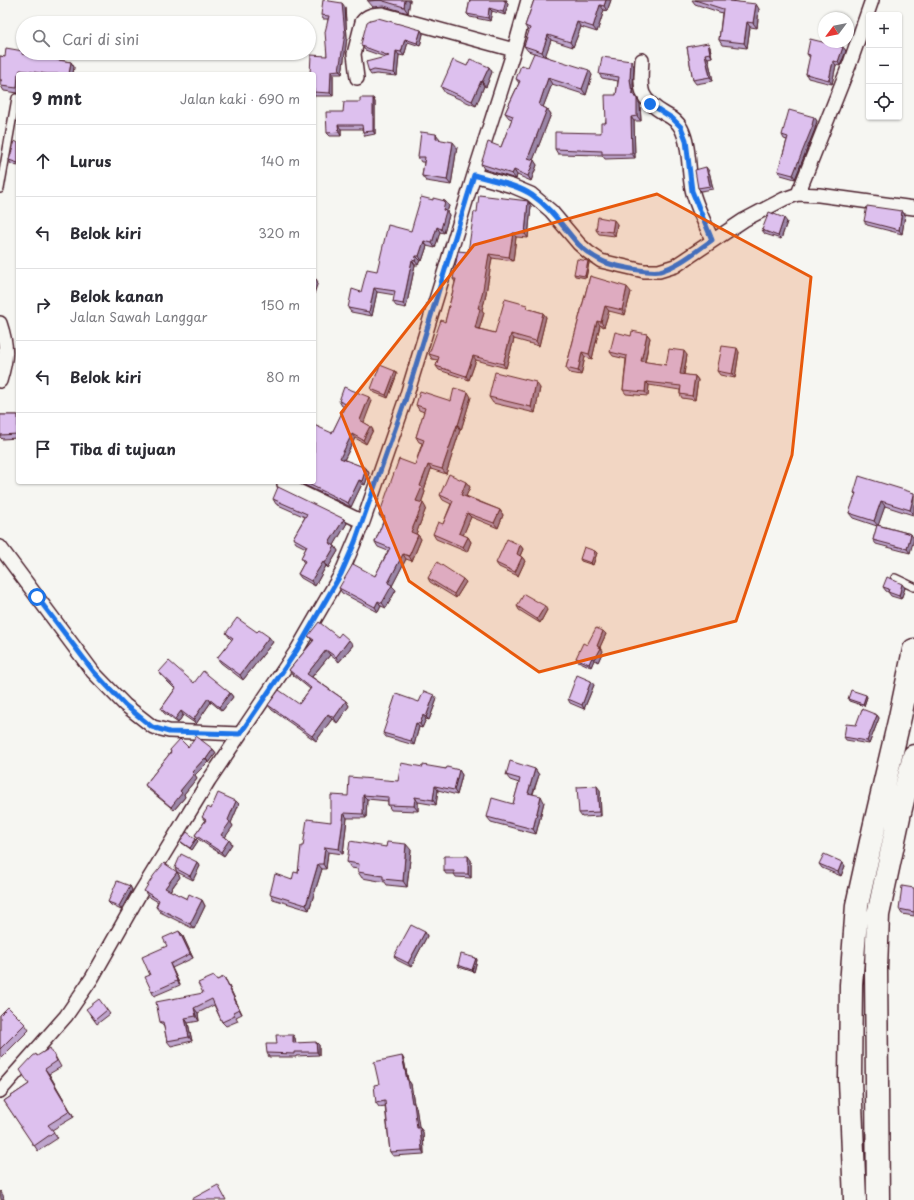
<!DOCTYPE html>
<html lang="id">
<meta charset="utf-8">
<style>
:root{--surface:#fff;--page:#f7f7f7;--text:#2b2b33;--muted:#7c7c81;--line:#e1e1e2}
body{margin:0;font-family:"Playpen Sans",sans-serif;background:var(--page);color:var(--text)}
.controls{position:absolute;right:12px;top:12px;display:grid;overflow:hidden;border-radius:4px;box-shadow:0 1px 3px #0004}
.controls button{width:36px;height:36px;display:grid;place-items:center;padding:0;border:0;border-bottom:1px solid var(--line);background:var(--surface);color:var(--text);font:20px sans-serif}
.compass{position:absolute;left:818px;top:12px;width:36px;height:36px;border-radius:50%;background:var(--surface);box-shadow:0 1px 3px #0004;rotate:238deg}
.stop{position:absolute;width:12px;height:12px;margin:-9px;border:3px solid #1a73e8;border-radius:50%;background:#fff}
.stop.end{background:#1a73e8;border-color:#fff;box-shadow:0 1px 4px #0008}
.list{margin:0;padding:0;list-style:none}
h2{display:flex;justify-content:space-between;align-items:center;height:52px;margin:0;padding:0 16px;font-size:17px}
h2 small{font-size:13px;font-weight:400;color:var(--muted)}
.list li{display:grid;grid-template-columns:26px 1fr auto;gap:12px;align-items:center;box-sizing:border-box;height:72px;padding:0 16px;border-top:1px solid var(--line)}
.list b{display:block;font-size:15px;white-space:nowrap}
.list p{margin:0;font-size:13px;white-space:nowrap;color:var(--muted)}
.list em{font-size:13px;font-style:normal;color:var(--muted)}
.icon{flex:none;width:22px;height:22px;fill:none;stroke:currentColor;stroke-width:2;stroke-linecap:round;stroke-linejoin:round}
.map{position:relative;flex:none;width:914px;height:1200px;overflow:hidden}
.search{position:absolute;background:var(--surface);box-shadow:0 1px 3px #0004;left:16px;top:16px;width:300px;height:44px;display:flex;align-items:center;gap:10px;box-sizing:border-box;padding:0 14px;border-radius:22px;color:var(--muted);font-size:15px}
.panel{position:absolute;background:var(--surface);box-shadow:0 1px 3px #0004;left:16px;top:72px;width:300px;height:412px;border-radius:4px}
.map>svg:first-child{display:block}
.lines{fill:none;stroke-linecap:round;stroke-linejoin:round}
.service-casing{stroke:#4a1f2b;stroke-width:10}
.minor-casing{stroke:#4a1f2b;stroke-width:16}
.trunk-casing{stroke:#4a1f2b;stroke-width:25}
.service{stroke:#f6f6f2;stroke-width:7}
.minor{stroke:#f6f6f2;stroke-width:13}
.trunk{stroke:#f6f6f2;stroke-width:22}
.wall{fill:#bea5cd;stroke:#4a1f2b}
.shaded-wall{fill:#9b86a7;stroke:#4a1f2b}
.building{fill:#ddc0ee;stroke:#4a1f2b}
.route{stroke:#1a73e8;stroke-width:5}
.marked{fill:#e8590c;fill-opacity:0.2;stroke:#e8590c;stroke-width:3;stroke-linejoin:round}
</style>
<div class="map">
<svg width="914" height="1200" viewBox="0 0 914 1200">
<rect width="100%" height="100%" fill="#f6f6f2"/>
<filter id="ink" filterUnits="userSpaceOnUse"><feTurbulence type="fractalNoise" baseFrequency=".025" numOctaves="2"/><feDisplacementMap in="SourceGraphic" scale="8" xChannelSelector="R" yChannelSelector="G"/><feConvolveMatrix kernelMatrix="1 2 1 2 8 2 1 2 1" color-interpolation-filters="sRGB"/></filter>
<g filter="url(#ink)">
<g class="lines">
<!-- service casing -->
<g class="service-casing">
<path id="service" d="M 0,189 L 16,98
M 895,578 L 914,587"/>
</g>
<!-- minor casing -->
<g class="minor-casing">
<path id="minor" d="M 642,60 C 640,90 638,98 665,114 C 671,117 678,122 681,128 C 690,145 688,170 692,189 C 695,204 706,225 712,240
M 357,78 L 354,54 L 362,22 C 367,15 374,14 382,14 L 514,50
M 474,175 L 512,186 L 531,194 L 551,211 L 579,244 L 588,252 L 601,261 L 644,271 L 659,271 L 675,266 L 744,220 L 784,199 L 798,194 L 819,195 L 914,208
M 798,194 L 850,63 L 872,0
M 0,323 C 8,347 7,358 0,381
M 284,484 L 363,522
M 0,547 L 93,672 L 125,705 L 153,727 L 169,731 L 240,734
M 0,1091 L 66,1016 L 92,978 L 139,895 L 175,836 L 209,780 L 297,650 L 341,574 L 363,522 L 405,401 L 474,175 L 514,50 L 528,0"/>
</g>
<!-- trunk casing -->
<g class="trunk-casing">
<path id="trunk" d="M 855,1200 L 850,1080 L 851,985 L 857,905 L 874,828 L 900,717 L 914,650
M 878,1200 L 876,968 L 878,915 L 900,812 L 914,756"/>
</g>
<!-- service -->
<use href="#service" class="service"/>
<!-- minor -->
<use href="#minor" class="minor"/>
<!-- trunk -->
<use href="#trunk" class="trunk"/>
</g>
<!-- wall -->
<path class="wall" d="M 367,0 L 410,0 L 408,13 L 384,6 L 373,7 Z
M 470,0 L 507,0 L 506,2 L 508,4 L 505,15 L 492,11 L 490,21 L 470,17 L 467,14 Z
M 534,0 L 611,0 L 607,11 L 604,10 L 597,32 L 581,27 L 573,47 L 551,40 L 545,56 L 592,75 L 586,95 L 552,84 L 543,107 L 547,109 L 551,114 L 533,160 L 537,165 L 531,181 L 517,175 L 516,179 L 484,169 L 481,164 L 501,147 L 512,119 L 509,118 L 505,113 L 519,83 L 516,79 L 528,67 L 537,54 L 528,51 L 524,46 L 529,32 L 525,26 Z
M 692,0 L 735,0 L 735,1 L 759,9 L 757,28 L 750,27 L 747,48 L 722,45 L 719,40 L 722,13 L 695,4 Z
M 345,7 L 347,38 L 342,74 L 333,74 L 333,96 L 314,96 L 314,74 L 327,56 L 328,19 L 323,19 L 321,15 Z
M 421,30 L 423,34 L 420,46 L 408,42 L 404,56 L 399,55 L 397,76 L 376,74 L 371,75 L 369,72 L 385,57 L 365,50 L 362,46 Z
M 687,47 L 710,47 L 712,57 L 708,58 L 713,81 L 696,84 L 693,80 Z
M 843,47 L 846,51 L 840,66 L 836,65 L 832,84 L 808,78 L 806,74 L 810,58 L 807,54 Z
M 24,53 L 25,55 L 71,62 L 74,67 L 73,74 L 18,74 L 18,93 L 4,91 L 1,86 L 1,84 L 0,84 L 0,56 L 5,57 Z
M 467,66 L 489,67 L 492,72 L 486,87 L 484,86 L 476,106 L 445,93 L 441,87 Z
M 634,66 L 633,84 L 634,95 L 640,104 L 641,121 L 634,121 L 635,158 L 605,159 L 602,155 L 558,154 L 555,149 L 601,133 L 616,95 L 618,81 L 602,78 L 599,74 Z
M 373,98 L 375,102 L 375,134 L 365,136 L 363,132 L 362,129 L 341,129 L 341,136 L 330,136 L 327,133 L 343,112 L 360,102 Z
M 814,117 L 817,121 L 815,128 L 815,129 L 795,179 L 781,175 L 778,171 L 787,140 L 784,139 L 782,135 Z
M 440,139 L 440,140 L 457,147 L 451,185 L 426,181 L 422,176 L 424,162 L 421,162 L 418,157 Z
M 18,143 L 18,166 L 11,164 L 9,160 Z
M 709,171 L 713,189 L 701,191 L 698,188 Z
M 433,200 L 445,201 L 449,206 L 447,212 L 449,215 L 444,233 L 440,232 L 435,248 L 427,246 L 422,261 L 420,260 L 418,265 L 415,265 L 406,308 L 396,306 L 393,302 L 395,295 L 377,292 L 372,316 L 351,312 L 348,308 L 361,292 L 377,271 L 411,231 Z
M 531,206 L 528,238 L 516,237 L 513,261 L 492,258 L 485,299 L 482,310 L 484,313 L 479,329 L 495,333 L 529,309 L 543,313 L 546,317 L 539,346 L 514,339 L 506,368 L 476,360 L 469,380 L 439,370 L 436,366 L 438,360 L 432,359 L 429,354 L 445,322 L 455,282 L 453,279 L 468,252 L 477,212 Z
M 902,211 L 905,215 L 902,234 L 867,225 L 864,221 Z
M 787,222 L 781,239 L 765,234 L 762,230 Z
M 617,224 L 615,236 L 599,234 L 596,230 Z
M 589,263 L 586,278 L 575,276 L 574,274 Z
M 590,276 L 631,292 L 625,315 L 609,311 L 604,327 L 600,325 L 592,359 L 585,357 L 581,375 L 570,373 L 566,368 Z
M 647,334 L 650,338 L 645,362 L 666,365 L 687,355 L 684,375 L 695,376 L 698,380 L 695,400 L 682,398 L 680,394 L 680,390 L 649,385 L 648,396 L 626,394 L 623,390 L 626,359 L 613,356 L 610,352 L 631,336 Z
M 739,352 L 735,378 L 720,375 L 717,371 Z
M 397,374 L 388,398 L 373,392 L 371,389 Z
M 540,388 L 535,413 L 493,403 L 489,397 Z
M 471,397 L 461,430 L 460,430 L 446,474 L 431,469 L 424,490 L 425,492 L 421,503 L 426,508 L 416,534 L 418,535 L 421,539 L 412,561 L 406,559 L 392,586 L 396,590 L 386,608 L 381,606 L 378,612 L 342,593 L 339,588 L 375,576 L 388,551 L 378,547 L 375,542 L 384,520 L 382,519 L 379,515 L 415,465 L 422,443 L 419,442 L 416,437 L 424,412 L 419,410 L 416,405 L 451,401 Z
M 339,401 L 372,401 L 363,422 L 370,426 L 373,430 L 366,444 L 355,438 L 344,460 L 366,468 L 369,473 L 365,485 L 362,484 L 351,507 L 298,482 L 314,482 L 332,433 L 345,407 L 342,406 Z
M 0,415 L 18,415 L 18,438 L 2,439 L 0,437 Z
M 466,482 L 470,487 L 466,496 L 500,510 L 503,515 L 498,528 L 471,517 L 463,535 L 468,537 L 471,542 L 467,552 L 436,539 L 433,534 L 443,524 L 451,504 L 443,500 L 440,495 Z
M 854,493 L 914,493 L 913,515 L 885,506 L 878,525 L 911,534 L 910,553 L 876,544 L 873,540 L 877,526 L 853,518 L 849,513 L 856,495 Z
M 273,499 L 344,519 L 347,523 L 334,545 L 338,551 L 328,568 L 326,566 L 315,586 L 301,578 L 298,574 L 304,563 L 301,558 L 306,548 L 296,543 L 293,538 L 305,517 L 276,504 Z
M 520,545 L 523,549 L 520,556 L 522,557 L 525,561 L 518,576 L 499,567 L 496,563 Z
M 597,553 L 593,565 L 581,561 L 580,559 Z
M 428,578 L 463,579 L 466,582 L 456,598 L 430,582 Z
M 883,587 L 905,588 L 901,599 L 891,596 L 888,592 L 886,591 Z
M 517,606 L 547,610 L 540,623 L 519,610 Z
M 603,631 L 606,634 L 600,647 L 603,651 L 598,662 L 594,660 L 591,667 L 578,661 L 576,658 L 587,645 Z
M 257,632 L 273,642 L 243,680 L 221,663 L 217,658 L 232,640 L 230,638 L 226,633 Z
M 308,636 L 338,637 L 353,645 L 339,662 L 330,655 L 312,677 L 346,701 L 349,706 L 337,723 L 332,719 L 316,741 L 272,710 L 268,705 L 299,704 L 310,689 L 293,675 L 289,670 L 313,641 Z
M 159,672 L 194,683 L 230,693 L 233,697 L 222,711 L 211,702 L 196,724 L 183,715 L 178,723 L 164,713 L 161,709 L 175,689 L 162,676 Z
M 594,685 L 584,709 L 570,703 L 568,699 Z
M 867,697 L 864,706 L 849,701 L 848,699 Z
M 437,699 L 429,720 L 426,719 L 422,728 L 419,727 L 414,745 L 386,737 L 383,733 L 419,702 Z
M 877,715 L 879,718 L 869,744 L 846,740 L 844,737 L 856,725 Z
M 188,747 L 213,749 L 216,753 L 209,763 L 208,762 L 195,775 L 197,778 L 184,794 L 185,797 L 174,810 L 148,789 L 145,785 L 171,752 L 170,750 Z
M 423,767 L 459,770 L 462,775 L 457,795 L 438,790 L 436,805 L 418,802 L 418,811 L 391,810 L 388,805 L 388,801 L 367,799 L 366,818 L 347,818 L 343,854 L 328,852 L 326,869 L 322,869 L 309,910 L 273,899 L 270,894 L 292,880 L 298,873 L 303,846 L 331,822 L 348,796 L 398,781 Z
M 535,769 L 539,775 L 533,794 L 544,802 L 536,834 L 491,822 L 487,817 L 513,804 L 519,783 L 510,780 L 506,775 Z
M 600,790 L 601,816 L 582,817 L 579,813 Z
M 239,804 L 231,823 L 233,826 L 225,837 L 229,840 L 232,844 L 224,856 L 198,839 L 195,835 L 205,821 L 202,817 L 211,809 Z
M 180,841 L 198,841 L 192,850 L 182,843 Z
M 386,847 L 411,850 L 407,887 L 387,885 L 385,882 L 362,878 L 358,872 L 358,869 L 351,868 L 347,862 Z
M 471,860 L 471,878 L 456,877 L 454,874 L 446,874 L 444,871 Z
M 197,862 L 200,866 L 193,880 L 177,872 L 175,868 Z
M 842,862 L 845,866 L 841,876 L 822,868 L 819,864 Z
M 177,872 L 180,877 L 170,891 L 187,899 L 202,900 L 205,906 L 194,929 L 160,912 L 156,907 L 158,902 L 148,896 L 144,891 Z
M 130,886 L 132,890 L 121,910 L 111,905 L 108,902 Z
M 914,888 L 914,916 L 902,914 L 899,909 Z
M 179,931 L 182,934 L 193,958 L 172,968 L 180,985 L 154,996 L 152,992 L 150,975 L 167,946 Z
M 425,932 L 427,936 L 411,967 L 397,960 L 394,956 Z
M 476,958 L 477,960 L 474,972 L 459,967 L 458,965 Z
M 224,977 L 227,982 L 242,1014 L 236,1017 L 238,1021 L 226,1026 L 222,1022 L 214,1005 L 198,1013 L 199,1021 L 188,1023 L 192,1041 L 171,1046 L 167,1041 L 164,1027 L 160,1022 L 203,993 L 217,980 Z
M 107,1010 L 110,1014 L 97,1024 L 89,1013 Z
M 0,1015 L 25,1024 L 29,1030 L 0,1059 Z
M 295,1038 L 296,1043 L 319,1045 L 319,1055 L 296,1056 L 296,1057 L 269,1057 L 267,1053 L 277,1044 Z
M 54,1054 L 61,1067 L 49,1074 L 74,1117 L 52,1130 L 58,1138 L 38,1151 L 4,1101 L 29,1084 L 37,1056 Z
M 402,1056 L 404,1060 L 408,1080 L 411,1084 L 414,1104 L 416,1107 L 419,1128 L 420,1128 L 423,1132 L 424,1154 L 393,1156 L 390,1152 L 385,1106 L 379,1107 L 376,1103 L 379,1084 Z"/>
<!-- shaded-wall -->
<path class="shaded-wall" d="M 405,0 L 410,0 L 408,13 L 404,7 Z
M 504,0 L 507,0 L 506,2 L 508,4 L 505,15 L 503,12 Z
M 606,0 L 611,0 L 607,11 L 604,6 Z
M 342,3 L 345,7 L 347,38 L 342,74 L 339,70 Z
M 756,4 L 759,9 L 757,28 L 753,23 Z
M 600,5 L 604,10 L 597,32 L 593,27 Z
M 489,8 L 492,11 L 490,21 L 488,18 Z
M 577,22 L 581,27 L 573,47 L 570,42 Z
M 747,22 L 750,27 L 747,48 L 744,43 Z
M 421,30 L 423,34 L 420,46 L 417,43 Z
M 548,35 L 551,40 L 545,57 L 542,52 Z
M 405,39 L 408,42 L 404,56 L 401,52 Z
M 708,43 L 710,47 L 712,57 L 710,53 Z
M 843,47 L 846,51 L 840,66 L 838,62 Z
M 396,51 L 399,55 L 397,76 L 394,73 Z
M 705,54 L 708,58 L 713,81 L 710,77 Z
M 631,61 L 634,66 L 633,84 L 634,95 L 640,104 L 641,121 L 637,116 L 632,94 L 630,79 Z
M 833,61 L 836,65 L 832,84 L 829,80 Z
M 71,62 L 74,67 L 73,74 L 69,74 Z
M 489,67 L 492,72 L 486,87 L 482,82 Z
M 20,70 L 23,74 L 19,74 Z
M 589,70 L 592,75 L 586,95 L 582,89 Z
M 331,71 L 333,74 L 333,96 L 330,93 Z
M 548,78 L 552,84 L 542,110 L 539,105 Z
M 481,81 L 484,86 L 476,106 L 472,101 Z
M 373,98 L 375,102 L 375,134 L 373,131 Z
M 547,109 L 551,114 L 532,163 L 528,158 Z
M 631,117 L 634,121 L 635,158 L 632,154 Z
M 814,117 L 817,121 L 815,128 L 815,129 L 795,179 L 793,175 Z
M 338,125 L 341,129 L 341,136 L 339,132 Z
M 436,134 L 440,139 L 439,145 L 436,139 Z
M 453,142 L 457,147 L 451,185 L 447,180 Z
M 534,160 L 537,165 L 531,181 L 528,176 Z
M 706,167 L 709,171 L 713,189 L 710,186 Z
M 514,170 L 517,175 L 516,179 L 512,174 Z
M 445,201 L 449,206 L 447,212 L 449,215 L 444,233 L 441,229 L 443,210 Z
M 528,201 L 531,206 L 528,238 L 525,234 Z
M 902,211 L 905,215 L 902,234 L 899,230 Z
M 784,218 L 787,222 L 781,239 L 778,236 Z
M 614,220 L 617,224 L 615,236 L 612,232 Z
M 437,227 L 440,232 L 435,248 L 432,243 Z
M 513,233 L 516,237 L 513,261 L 509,257 Z
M 424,241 L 427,246 L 422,261 L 419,256 Z
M 489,254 L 492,258 L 485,299 L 482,310 L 484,313 L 478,333 L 475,328 L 478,308 Z
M 416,256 L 420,260 L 418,265 L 415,261 Z
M 412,260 L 415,265 L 406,308 L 403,304 Z
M 588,261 L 589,263 L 586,278 L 585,276 Z
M 316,279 L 318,282 L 314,294 L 314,284 Z
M 627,287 L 631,292 L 625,315 L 622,310 Z
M 374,288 L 377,292 L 372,316 L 369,312 Z
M 605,306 L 609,311 L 604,327 L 601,322 Z
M 543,313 L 546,317 L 539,346 L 536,341 Z
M 597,321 L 600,325 L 592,359 L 589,354 Z
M 511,334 L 514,339 L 506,368 L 503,364 Z
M 647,334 L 650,338 L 644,365 L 641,361 Z
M 737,348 L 739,352 L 735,378 L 732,374 Z
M 684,351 L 687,355 L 683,378 L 680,374 Z
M 582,352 L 585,357 L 581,375 L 578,371 Z
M 473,356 L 476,360 L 469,380 L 466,376 Z
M 395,371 L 397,374 L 388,398 L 386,395 Z
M 695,376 L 698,380 L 695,400 L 692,396 Z
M 536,382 L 540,388 L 535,413 L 531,407 Z
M 646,382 L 649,385 L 648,396 L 645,392 Z
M 468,392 L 471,397 L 461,430 L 458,425 Z
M 369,397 L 372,401 L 363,425 L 360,420 Z
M 457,425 L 460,430 L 446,474 L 442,469 Z
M 370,426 L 373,430 L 366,444 L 363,440 Z
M 352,434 L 355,438 L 343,462 L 340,458 Z
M 428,465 L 431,469 L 424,490 L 425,492 L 420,506 L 416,501 L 420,486 Z
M 366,468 L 369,473 L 365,485 L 362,481 Z
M 359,480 L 362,484 L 351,507 L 348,503 Z
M 466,482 L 470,487 L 465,499 L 461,495 Z
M 914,495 L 914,513 L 913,515 L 910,510 Z
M 881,501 L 885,506 L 878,526 L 874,521 Z
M 423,503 L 426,508 L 415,537 L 411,532 Z
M 500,510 L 503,515 L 498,528 L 494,523 Z
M 467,513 L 471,517 L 462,538 L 459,533 Z
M 344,519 L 347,523 L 333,547 L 329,543 Z
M 911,534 L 914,539 L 910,553 L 907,549 Z
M 418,535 L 421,539 L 412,561 L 409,556 Z
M 468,537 L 471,542 L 467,552 L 463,547 Z
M 520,545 L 523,549 L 519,558 L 517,554 Z
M 335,546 L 338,551 L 328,568 L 325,563 Z
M 595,551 L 597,553 L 593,565 L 591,563 Z
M 403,554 L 406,559 L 392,586 L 396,590 L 386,608 L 382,603 L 388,583 Z
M 522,557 L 525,561 L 518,576 L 515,572 Z
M 323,562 L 326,566 L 315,586 L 311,581 Z
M 463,579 L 466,582 L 456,598 L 454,594 Z
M 902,584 L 905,588 L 901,599 L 899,596 Z
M 378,601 L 381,606 L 378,612 L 375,607 Z
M 545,606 L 547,610 L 540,623 L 537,619 Z
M 603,631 L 606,634 L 599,649 L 597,646 Z
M 269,637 L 273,642 L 243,680 L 240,675 Z
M 349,640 L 353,645 L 339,662 L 336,657 Z
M 601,648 L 603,651 L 598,662 L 595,659 Z
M 326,650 L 330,655 L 310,679 L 307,674 Z
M 592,657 L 594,660 L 591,667 L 589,664 Z
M 591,681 L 594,685 L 584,709 L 582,705 Z
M 230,693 L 233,697 L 222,711 L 219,707 Z
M 434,695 L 437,699 L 429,720 L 426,717 Z
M 866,695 L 867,697 L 864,706 L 863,704 Z
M 208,698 L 211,702 L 196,724 L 193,720 Z
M 346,701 L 349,706 L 337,723 L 334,718 Z
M 181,711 L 183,715 L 178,723 L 175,719 Z
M 328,714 L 332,719 L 316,741 L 312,736 Z
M 423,715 L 426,719 L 422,728 L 420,724 Z
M 877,715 L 879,718 L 869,744 L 867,741 Z
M 416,723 L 419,727 L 414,745 L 411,741 Z
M 213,749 L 216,753 L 209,763 L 206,759 Z
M 205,758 L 208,762 L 195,775 L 197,778 L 184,794 L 185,797 L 174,810 L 171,807 L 192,772 Z
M 535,769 L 539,775 L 531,798 L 528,793 Z
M 459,770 L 462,775 L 457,795 L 454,790 Z
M 435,786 L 438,790 L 436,805 L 433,800 Z
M 597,786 L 600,790 L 601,816 L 599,812 Z
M 363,795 L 367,799 L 366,818 L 363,814 Z
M 541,796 L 544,802 L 536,834 L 533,829 Z
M 415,797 L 418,802 L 418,811 L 414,806 Z
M 236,801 L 239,804 L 231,823 L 233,826 L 224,839 L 221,835 Z
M 344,813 L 347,818 L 343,854 L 339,849 Z
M 196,839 L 198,841 L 192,850 L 190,848 Z
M 229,840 L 232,844 L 224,856 L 221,852 Z
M 406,844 L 411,850 L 407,887 L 403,881 Z
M 325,847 L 328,852 L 326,869 L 323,864 Z
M 468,856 L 471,860 L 471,878 L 468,874 Z
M 197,862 L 200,866 L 193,880 L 190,876 Z
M 842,862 L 845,866 L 841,876 L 838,872 Z
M 318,864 L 322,869 L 309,910 L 306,905 Z
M 177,872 L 180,877 L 168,893 L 165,888 Z
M 130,886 L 132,890 L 121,910 L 119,906 Z
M 202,900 L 205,906 L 194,929 L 190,924 Z
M 179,931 L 182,934 L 193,958 L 190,954 Z
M 425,932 L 427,936 L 411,967 L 408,963 Z
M 476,958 L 477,960 L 474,972 L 472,970 Z
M 170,964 L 172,968 L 180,985 L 177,981 Z
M 224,977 L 227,982 L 242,1014 L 239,1009 Z
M 194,1008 L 198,1013 L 199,1021 L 196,1016 Z
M 185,1018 L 188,1023 L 192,1041 L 189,1037 Z
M 293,1035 L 295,1038 L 296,1046 L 293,1043 Z
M 316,1042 L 319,1045 L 319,1055 L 317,1052 Z
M 402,1056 L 404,1060 L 408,1080 L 411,1084 L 414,1104 L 416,1107 L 420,1132 L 417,1128 Z
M 45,1069 L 49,1074 L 74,1117 L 70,1111 Z
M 420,1128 L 423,1132 L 424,1154 L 422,1150 Z
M 0,1191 L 3,1195 L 4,1200 L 1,1200 Z"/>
<!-- building -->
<path class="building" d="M 323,0 L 342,3 L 345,34 L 339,70 L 331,71 L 330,93 L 314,92 L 314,74 L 310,74 L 311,55 L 327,56 L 325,32 L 329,16 L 321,15 Z
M 369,0 L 405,0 L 404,7 L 380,0 L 369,1 Z
M 470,0 L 504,0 L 504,1 L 506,1 L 503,12 L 489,8 L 488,18 L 467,14 Z
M 534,0 L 606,0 L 604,6 L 600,5 L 593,27 L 577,22 L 570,42 L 548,35 L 542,52 L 524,46 L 530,28 L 525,26 Z
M 695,0 L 730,0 L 730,1 L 756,4 L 753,23 L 747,22 L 744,43 L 719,40 L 723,9 Z
M 378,18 L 421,30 L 417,43 L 405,39 L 401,52 L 396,51 L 394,73 L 374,70 L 369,72 L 366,62 L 389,56 L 362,46 L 361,44 L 367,22 L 370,20 Z
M 810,39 L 843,47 L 838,62 L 833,61 L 829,80 L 806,74 L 810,55 L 807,54 Z
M 708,43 L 710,53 L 705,54 L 710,77 L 693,80 L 687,47 Z
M 6,48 L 23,51 L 22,54 L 71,62 L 69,74 L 47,74 L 20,70 L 19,74 L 18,74 L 17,88 L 1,86 L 2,80 L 0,80 L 0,56 L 5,57 Z
M 534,53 L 589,70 L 582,89 L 548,78 L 539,105 L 547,109 L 528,158 L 534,160 L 528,176 L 514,170 L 512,174 L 481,164 L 488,142 L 501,147 L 513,116 L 505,113 L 520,81 L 516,79 L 521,65 L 528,67 Z
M 602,57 L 631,61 L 630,79 L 632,94 L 634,94 L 637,99 L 637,116 L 631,117 L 632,154 L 602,154 L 602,151 L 555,149 L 555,132 L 601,133 L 601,123 L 606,123 L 605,95 L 616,95 L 619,77 L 599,74 Z
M 470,59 L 489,67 L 482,82 L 481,81 L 472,101 L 441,87 L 453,60 L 467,66 Z
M 360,98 L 373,98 L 373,131 L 363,132 L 362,125 L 338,125 L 339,132 L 327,133 L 326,112 L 343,112 L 344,102 L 360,102 Z
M 789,110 L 814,117 L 812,125 L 813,125 L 793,175 L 778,171 L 788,137 L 782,135 Z
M 421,132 L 436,134 L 436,139 L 453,142 L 447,180 L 422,176 L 425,157 L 418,157 Z
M 15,141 L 18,143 L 18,163 L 9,160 Z
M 706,167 L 710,186 L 698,188 L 695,170 Z
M 479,195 L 528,201 L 525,234 L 513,233 L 509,257 L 489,254 L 482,295 L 478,308 L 480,309 L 475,328 L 495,333 L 505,299 L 527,305 L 526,308 L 543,313 L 536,341 L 511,334 L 503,364 L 473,356 L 466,376 L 436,366 L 439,357 L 429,354 L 441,320 L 445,322 L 456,279 L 453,279 L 458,251 L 468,252 L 474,212 L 477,212 Z
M 421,197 L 433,200 L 433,198 L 445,201 L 443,210 L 446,211 L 441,229 L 437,227 L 432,243 L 424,241 L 419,256 L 416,256 L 415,261 L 412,260 L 403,304 L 393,302 L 395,291 L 374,288 L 369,312 L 348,308 L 352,289 L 361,292 L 367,269 L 377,271 L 388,225 L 411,231 Z
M 867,206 L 902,211 L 899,230 L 864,221 Z
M 769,212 L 784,218 L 778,236 L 762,230 Z
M 598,217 L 614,220 L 612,232 L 596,230 Z
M 577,259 L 588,261 L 585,276 L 574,274 Z
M 590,276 L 627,287 L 622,310 L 605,306 L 601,322 L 597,321 L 589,354 L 582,352 L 578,371 L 566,368 Z
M 314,278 L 316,279 L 314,284 Z
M 632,331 L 647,334 L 641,361 L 666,365 L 669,349 L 684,351 L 680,374 L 695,376 L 692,396 L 680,394 L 681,386 L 646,382 L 645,392 L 623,390 L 627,356 L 610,352 L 615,332 L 631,336 Z
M 722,346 L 737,348 L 732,374 L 717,371 Z
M 380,365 L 395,371 L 386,395 L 371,389 Z
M 495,372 L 536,382 L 531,407 L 489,397 Z
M 344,387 L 369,397 L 360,420 L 370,426 L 363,440 L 352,434 L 340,458 L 366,468 L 362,481 L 359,480 L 348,503 L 304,482 L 314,482 L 314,425 L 332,433 L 346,404 L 339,401 Z
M 454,388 L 468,392 L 458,425 L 457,425 L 442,469 L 428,465 L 420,486 L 422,487 L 416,501 L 423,503 L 411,532 L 418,535 L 409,556 L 403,554 L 388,583 L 392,585 L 382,603 L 378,601 L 375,607 L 339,588 L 353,564 L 375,576 L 390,548 L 375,542 L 385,517 L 379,515 L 399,459 L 415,465 L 424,440 L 416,437 L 425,408 L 416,405 L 420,391 L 451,401 Z
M 0,415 L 18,415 L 18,434 L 0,435 Z
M 449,474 L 466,482 L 461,495 L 500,510 L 494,523 L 467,513 L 459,533 L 468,537 L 463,547 L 433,534 L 438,522 L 443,524 L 453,501 L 440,495 Z
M 859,476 L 914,493 L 914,495 L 910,510 L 881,501 L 874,521 L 849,513 L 856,493 L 854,493 Z
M 278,487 L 344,519 L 329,543 L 335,546 L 325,563 L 323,562 L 311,581 L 298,574 L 305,561 L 301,558 L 307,546 L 293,538 L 307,514 L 273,499 Z
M 877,525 L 911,534 L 907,549 L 873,540 Z
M 507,539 L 520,545 L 517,554 L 522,557 L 515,572 L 496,563 Z
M 584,547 L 595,551 L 591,563 L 580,559 Z
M 437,562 L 463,579 L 454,594 L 428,578 Z
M 887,577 L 902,584 L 899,596 L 888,592 L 889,589 L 883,587 Z
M 524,594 L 545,606 L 537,619 L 517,606 Z
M 237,618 L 257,632 L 259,630 L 269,637 L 240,675 L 217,658 L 233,638 L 226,633 Z
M 319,622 L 338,637 L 341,633 L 349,640 L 336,657 L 326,650 L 307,674 L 346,701 L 334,718 L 328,714 L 312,736 L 268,705 L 279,690 L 299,704 L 311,688 L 289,670 L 314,640 L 308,636 Z
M 596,628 L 603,631 L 597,646 L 601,648 L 595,659 L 592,657 L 589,664 L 576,658 L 583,643 L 587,645 Z
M 169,661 L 194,683 L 203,671 L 230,693 L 219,707 L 208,698 L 193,720 L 181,711 L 175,719 L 161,709 L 176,688 L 159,672 Z
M 577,675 L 591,681 L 582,705 L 568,699 Z
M 851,690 L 866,695 L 863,704 L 848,699 Z
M 424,691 L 434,695 L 426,717 L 423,715 L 420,724 L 416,723 L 411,741 L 383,733 L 396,694 L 419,702 Z
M 862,709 L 877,715 L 867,741 L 844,737 L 846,724 L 856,725 Z
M 196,736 L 213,749 L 206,759 L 205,758 L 192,772 L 194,774 L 180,791 L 182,793 L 171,807 L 145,785 L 171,752 L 170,750 L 180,739 L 188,747 Z
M 510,761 L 535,769 L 528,793 L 541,796 L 533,829 L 487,817 L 492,798 L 513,804 L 520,779 L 506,775 Z
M 401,763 L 423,767 L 423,765 L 446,769 L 447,767 L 459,770 L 454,790 L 435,786 L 433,800 L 415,797 L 414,806 L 388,805 L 388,797 L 363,795 L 363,814 L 344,813 L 339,849 L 325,847 L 323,864 L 318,864 L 306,905 L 270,894 L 275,874 L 292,880 L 294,872 L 298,873 L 301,846 L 303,846 L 307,819 L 331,822 L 331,795 L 348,796 L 349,777 L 398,781 Z
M 597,786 L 599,812 L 579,813 L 577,787 Z
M 218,793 L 236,801 L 228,820 L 230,822 L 221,835 L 229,840 L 221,852 L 195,835 L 206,820 L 202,817 L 208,807 L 211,809 Z
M 187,832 L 196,839 L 190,848 L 180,841 Z
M 350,841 L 386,847 L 387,842 L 406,844 L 403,881 L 383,879 L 383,876 L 358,872 L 359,864 L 347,862 Z
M 181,854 L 197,862 L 190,876 L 175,868 Z
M 824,854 L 842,862 L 838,872 L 819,864 Z
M 444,856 L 468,856 L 468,874 L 454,874 L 454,871 L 444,871 Z
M 164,863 L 177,872 L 165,888 L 187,899 L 189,894 L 202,900 L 190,924 L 156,907 L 159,900 L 144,891 L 154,875 Z
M 117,881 L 130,886 L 119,906 L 108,902 Z
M 902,886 L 914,888 L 914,912 L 899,909 Z
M 411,925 L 425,932 L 408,963 L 394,956 Z
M 179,931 L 190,954 L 170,964 L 177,981 L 152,992 L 145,977 L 150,975 L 142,957 L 167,946 L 163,938 Z
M 461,954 L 476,958 L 472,970 L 458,965 Z
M 214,976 L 217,980 L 224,977 L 239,1009 L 233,1012 L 235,1016 L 222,1022 L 212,999 L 194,1008 L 196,1016 L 185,1018 L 189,1037 L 167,1041 L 163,1022 L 160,1022 L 156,1002 L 203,993 L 198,983 Z
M 99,999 L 107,1010 L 95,1020 L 86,1009 Z
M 8,1007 L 25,1024 L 0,1049 L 0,1015 Z
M 276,1035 L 293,1035 L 293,1043 L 316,1042 L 317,1052 L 294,1052 L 294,1054 L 267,1053 L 266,1044 L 277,1044 Z
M 50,1048 L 57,1061 L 45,1069 L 70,1111 L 48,1125 L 54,1132 L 34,1146 L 4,1101 L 29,1084 L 20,1070 L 33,1056 L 36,1054 L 37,1056 Z
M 402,1056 L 407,1080 L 408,1080 L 412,1103 L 414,1103 L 417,1128 L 420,1128 L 422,1150 L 390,1152 L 385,1101 L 376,1103 L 374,1085 L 379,1084 L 374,1062 Z
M 218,1185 L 226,1200 L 192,1200 L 192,1199 Z"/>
</g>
<g class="lines" filter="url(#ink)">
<!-- route -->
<path class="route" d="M 37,597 L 94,672 L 125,705 L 152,727 L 169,732 L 240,734 L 297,650 L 341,574 L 355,542 L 405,401 L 474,175 C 493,181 516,184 532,195 C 551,208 563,227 578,244 C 584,250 592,256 600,260 C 610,266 649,273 660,271 C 679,266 696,251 712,240 L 692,191 L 686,140 L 681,127 L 672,118 L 650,104"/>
</g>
<!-- marked area -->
<path class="marked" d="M 657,194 L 811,277 L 792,455 L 736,621 L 539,672 L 409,581 L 341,413 L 474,245 Z"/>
</svg>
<div class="controls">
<button>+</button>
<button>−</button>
<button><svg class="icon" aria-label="locate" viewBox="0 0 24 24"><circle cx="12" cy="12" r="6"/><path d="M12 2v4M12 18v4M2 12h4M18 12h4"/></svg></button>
</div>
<svg class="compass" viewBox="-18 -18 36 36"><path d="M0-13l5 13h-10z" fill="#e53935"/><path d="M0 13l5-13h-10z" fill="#7c7c81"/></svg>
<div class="stop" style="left:37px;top:597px"></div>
<div class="stop end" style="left:650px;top:104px"></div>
<div class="search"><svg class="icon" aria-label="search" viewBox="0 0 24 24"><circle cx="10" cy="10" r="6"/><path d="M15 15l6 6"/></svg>Cari di sini</div>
<section class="panel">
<h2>9 mnt<small>Jalan kaki · 690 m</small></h2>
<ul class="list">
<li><svg class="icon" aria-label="ahead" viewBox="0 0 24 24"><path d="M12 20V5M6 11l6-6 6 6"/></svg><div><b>Lurus</b></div><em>140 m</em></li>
<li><svg class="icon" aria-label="left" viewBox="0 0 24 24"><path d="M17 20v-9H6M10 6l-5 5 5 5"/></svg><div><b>Belok kiri</b></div><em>320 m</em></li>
<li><svg class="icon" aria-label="right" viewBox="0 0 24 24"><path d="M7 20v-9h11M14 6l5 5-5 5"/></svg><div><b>Belok kanan</b><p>Jalan Sawah Langgar</p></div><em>150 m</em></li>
<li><svg class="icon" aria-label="left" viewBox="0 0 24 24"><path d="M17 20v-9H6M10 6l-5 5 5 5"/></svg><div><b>Belok kiri</b></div><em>80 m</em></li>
<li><svg class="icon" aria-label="arrive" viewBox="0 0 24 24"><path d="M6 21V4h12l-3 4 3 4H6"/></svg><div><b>Tiba di tujuan</b></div></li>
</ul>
</section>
</div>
